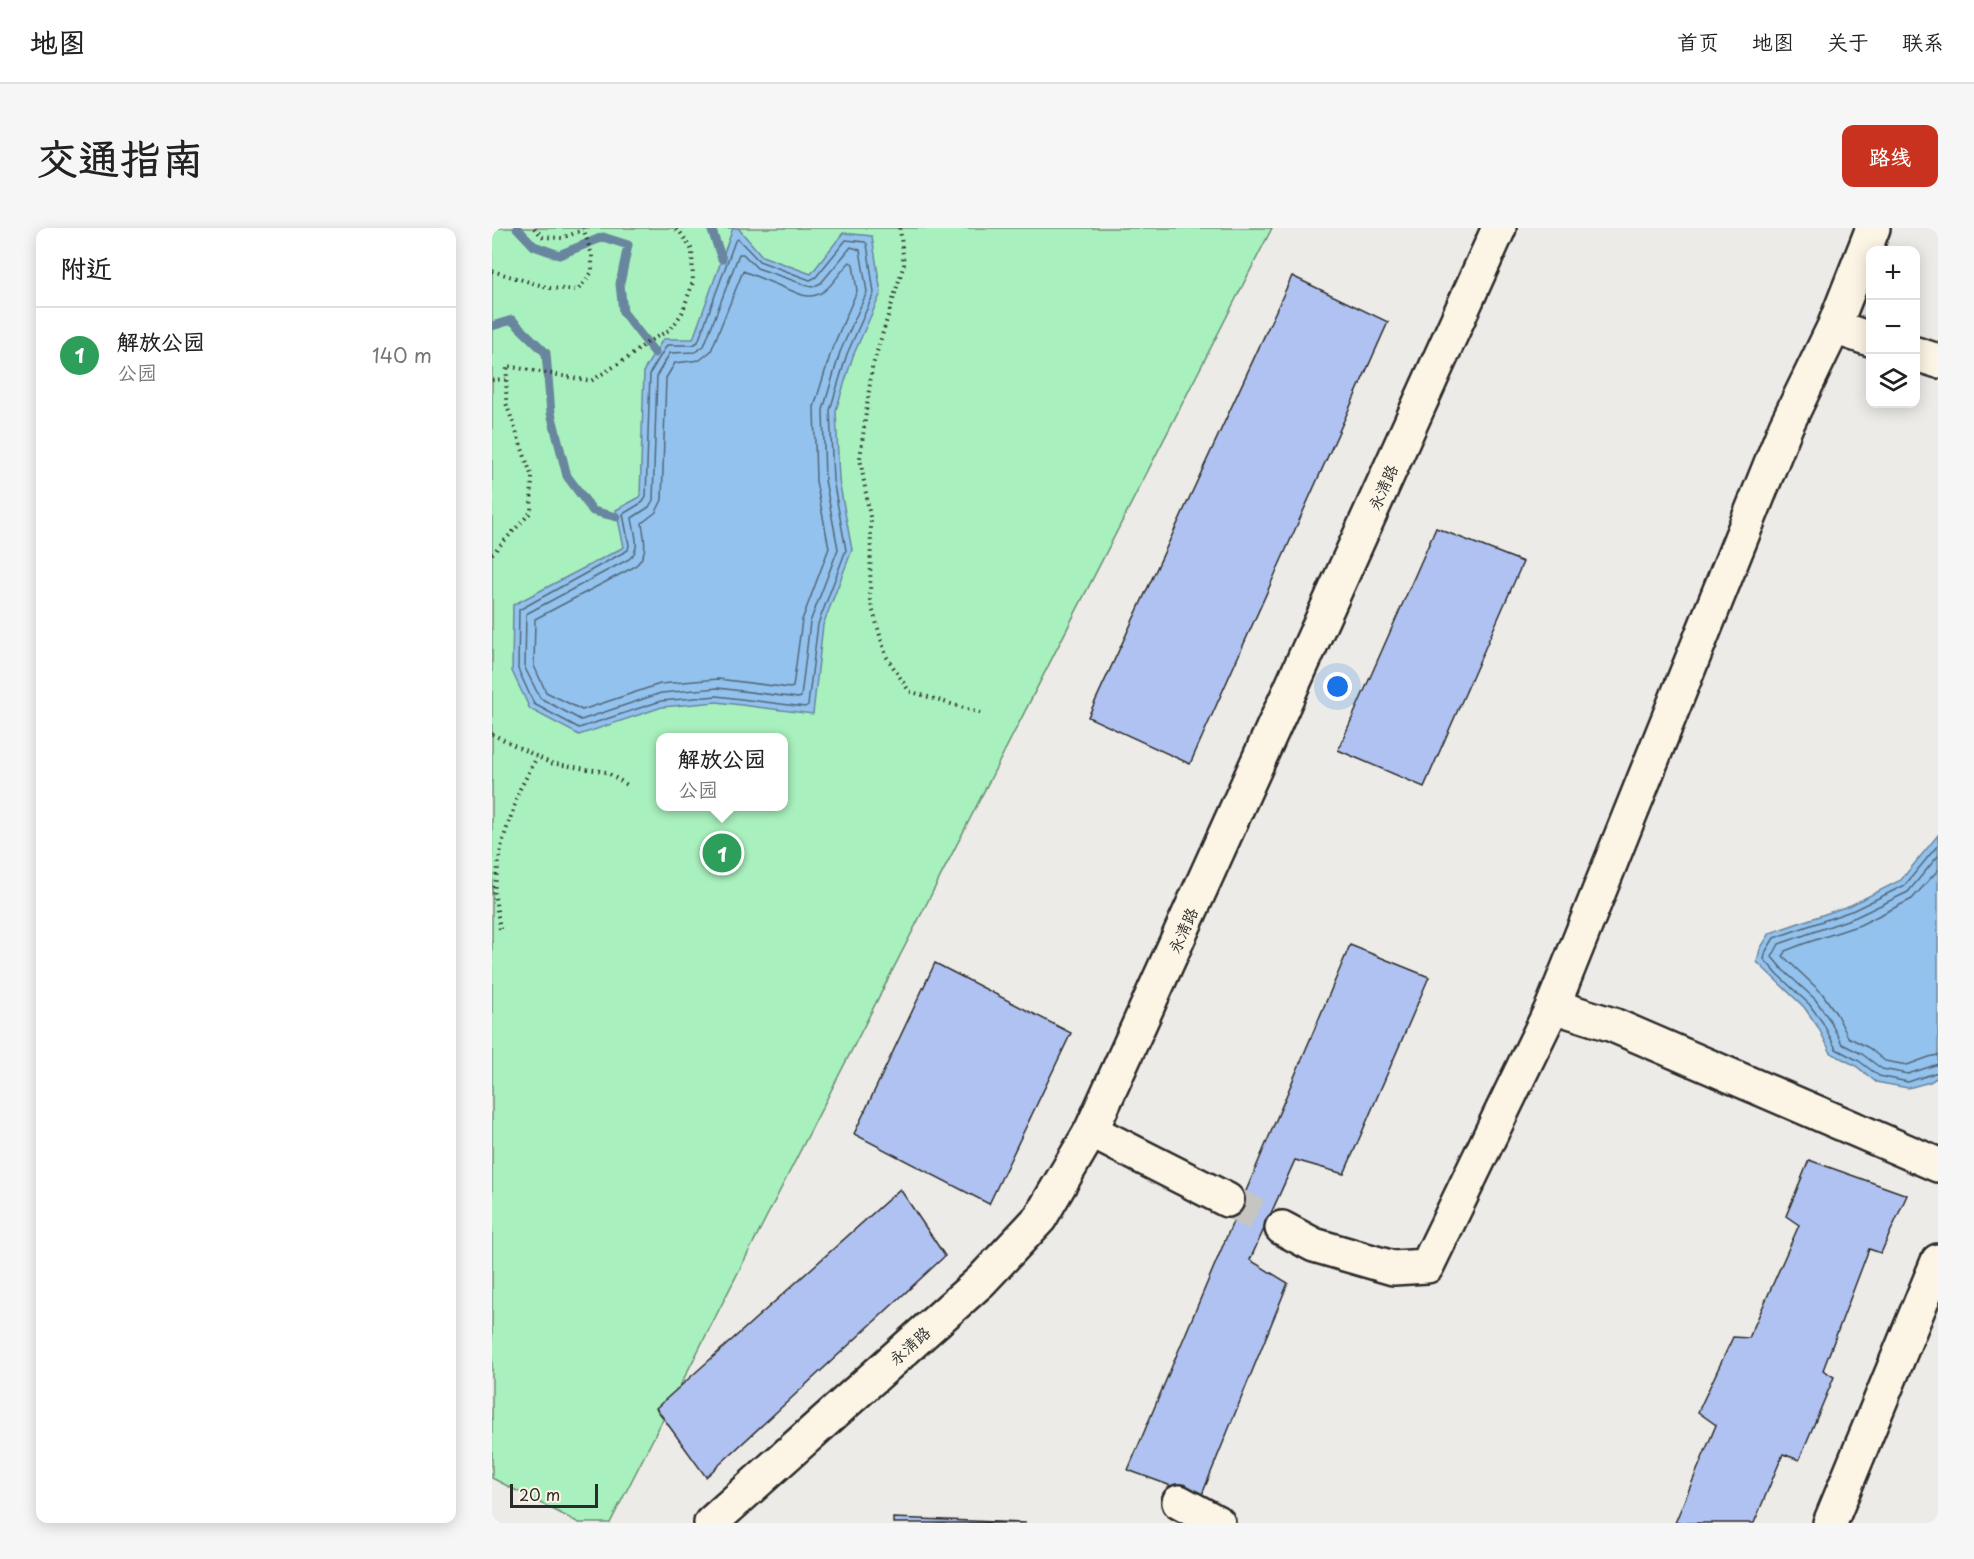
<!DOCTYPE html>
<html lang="zh">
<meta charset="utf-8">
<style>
:root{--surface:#fff;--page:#f6f6f6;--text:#222;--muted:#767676;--line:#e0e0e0;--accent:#c8321e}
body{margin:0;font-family:"Playpen Sans","LXGW WenKai TC",sans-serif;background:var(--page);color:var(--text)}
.controls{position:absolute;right:18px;top:18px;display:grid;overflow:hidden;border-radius:12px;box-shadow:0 3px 15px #0003}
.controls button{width:54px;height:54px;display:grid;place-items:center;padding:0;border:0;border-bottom:2px solid var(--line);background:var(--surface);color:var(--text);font:30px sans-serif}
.scale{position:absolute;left:18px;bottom:15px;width:88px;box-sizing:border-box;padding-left:6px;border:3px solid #2b2b2b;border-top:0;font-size:16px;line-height:21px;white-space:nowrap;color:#2b2b2b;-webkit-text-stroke:4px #fcf5e5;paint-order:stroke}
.you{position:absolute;left:846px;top:459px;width:21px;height:21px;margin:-15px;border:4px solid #fff;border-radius:50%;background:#1a73e8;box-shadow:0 0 0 9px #1a73e833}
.badge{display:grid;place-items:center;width:39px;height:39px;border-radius:50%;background:var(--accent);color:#fff;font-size:20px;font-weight:700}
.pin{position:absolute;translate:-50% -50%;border:3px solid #fff;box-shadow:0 2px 6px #0006}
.popup{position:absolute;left:164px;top:505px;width:132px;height:78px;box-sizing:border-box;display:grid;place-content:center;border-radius:12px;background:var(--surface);filter:drop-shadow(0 2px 4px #0005);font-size:20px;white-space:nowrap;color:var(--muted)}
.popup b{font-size:22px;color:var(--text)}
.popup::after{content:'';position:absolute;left:50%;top:100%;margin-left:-12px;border:12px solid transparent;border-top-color:var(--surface)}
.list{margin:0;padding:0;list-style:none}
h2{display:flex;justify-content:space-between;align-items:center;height:78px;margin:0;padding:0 24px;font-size:26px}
h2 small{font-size:20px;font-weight:400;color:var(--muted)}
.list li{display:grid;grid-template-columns:39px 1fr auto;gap:18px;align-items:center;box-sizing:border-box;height:96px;padding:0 24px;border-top:2px solid var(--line)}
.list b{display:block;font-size:22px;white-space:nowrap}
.list p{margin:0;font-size:20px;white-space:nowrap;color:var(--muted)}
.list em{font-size:20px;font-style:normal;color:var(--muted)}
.icon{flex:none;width:33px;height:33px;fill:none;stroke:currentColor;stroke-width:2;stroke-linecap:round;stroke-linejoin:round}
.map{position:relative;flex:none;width:1446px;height:1295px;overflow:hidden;border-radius:12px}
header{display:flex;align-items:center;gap:36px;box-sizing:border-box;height:84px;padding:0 30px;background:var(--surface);border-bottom:2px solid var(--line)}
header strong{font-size:28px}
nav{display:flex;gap:33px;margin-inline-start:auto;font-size:21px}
.intro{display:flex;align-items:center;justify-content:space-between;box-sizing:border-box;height:144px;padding:0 36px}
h1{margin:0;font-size:42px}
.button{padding:15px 27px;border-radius:12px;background:var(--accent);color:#fff;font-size:21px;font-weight:700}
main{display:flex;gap:36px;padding:0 36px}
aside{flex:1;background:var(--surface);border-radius:12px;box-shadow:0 3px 15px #0003}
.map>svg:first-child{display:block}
.green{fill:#a8f0bd;stroke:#6a8e74;stroke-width:1.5;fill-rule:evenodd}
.water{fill:#92c2ed;stroke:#69869f;stroke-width:1.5}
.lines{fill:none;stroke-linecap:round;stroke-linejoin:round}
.shore{stroke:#546779;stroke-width:1.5}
.stream{stroke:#69869f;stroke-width:9}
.building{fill:#afc2f1;stroke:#2b2b2b;stroke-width:1.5}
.minor-tunnel{stroke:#c6c5c1;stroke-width:33;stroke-dasharray:33 16;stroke-linecap:butt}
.minor-casing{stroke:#2b2b2b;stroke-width:38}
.tertiary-casing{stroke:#2b2b2b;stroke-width:38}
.path{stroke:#2b2b2b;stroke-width:4;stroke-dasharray:1.5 4.5;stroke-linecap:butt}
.minor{stroke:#fcf5e5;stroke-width:33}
.tertiary{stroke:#fcf5e5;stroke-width:33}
.labels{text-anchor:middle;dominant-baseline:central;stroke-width:4.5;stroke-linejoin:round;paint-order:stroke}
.street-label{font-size:16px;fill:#2b2b2b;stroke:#fcf5e5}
</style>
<header>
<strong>地图</strong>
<nav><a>首页</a><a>地图</a><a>关于</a><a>联系</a></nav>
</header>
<div class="intro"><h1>交通指南</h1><a class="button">路线</a></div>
<main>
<aside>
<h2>附近<small></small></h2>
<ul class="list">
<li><span class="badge" style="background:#2e9e5b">1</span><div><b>解放公园</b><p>公园</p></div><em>140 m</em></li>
</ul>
</aside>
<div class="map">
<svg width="1446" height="1295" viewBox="0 0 1446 1295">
<rect width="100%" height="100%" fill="#edebe7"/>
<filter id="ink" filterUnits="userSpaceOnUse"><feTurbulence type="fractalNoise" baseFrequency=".0167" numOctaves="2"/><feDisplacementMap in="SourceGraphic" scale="12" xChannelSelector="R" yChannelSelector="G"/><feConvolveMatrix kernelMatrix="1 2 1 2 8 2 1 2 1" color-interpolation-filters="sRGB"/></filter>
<g filter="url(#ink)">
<!-- green -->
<path class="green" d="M 0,0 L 780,0 L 118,1295 L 87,1295 L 0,1250 ZM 168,510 L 292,510 L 292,578 L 168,578 Z"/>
<!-- water -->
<path class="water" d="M 241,0 L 246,0 L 270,28 L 319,46 L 351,5 L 380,8 L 389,65 L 361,128 L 344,182 L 347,252 L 360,322 L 331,397 L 321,486 L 225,474 L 170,479 L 87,507 L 38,481 L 20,443 L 21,377 L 132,319 L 124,282 L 148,269 L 152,142 L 171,111 L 201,111 Z
M 1446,607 L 1446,849 L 1438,854 L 1416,860 L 1384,854 L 1364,838 L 1339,825 L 1326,799 L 1312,779 L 1265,734 L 1268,721 L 1278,705 L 1359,677 L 1409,652 Z"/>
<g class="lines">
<!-- shore -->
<path class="shore" d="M 246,11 L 267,33 L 318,52 L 324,49 L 354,12 L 373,14 L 375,16 L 382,65 L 355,126 L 338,182 L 341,252 L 354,322 L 326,396 L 316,477 L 313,479 L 225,468 L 169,473 L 87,500 L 42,476 L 26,441 L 27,382 L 136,322 L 137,317 L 131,286 L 151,274 L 154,269 L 158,145 L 175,117 L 201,117 L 206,114 L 243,13 Z
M 359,19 L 368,22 L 375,64 L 348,124 L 331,182 L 333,252 L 346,321 L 318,394 L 309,469 L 306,470 L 226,460 L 169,465 L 89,492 L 48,470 L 33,440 L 34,386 L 137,331 C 150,321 142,305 140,290 L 157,279 L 161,272 L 165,147 L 178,125 L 203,124 L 212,118 L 247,26 L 251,26 L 265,40 L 320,59 L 329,55 Z
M 358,34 L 361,36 L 365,63 L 340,121 L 322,179 L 324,253 L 337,320 L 310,392 L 301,459 L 298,460 L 226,451 L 168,456 L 90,482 L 54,464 L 42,438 L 43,391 L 142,339 C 158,326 152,312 150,295 L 164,284 L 170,272 L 174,150 L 183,135 L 208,132 L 219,123 L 251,43 L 310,67 C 335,73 343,48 358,34 Z
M 1446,617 L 1413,657 L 1362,682 L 1282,710 L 1274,723 L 1272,731 L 1286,747 L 1317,776 L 1331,795 L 1344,821 L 1367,833 L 1387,848 L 1416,854 L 1446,844
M 1446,628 L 1416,664 L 1364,689 L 1287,716 L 1280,729 L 1291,742 L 1323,771 L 1337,791 L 1350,816 L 1370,826 L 1390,841 L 1416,846 L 1446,836
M 1446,642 L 1420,671 L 1368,697 L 1311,716 L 1293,723 L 1291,728 L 1330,765 L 1345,787 L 1356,809 L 1377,820 L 1393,833 L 1415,837 L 1437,829 L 1446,827"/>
<!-- stream -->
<path class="stream" d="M 25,0 L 42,18 L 67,27 L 111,9 L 136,17 L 128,56 L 131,84 L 163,125
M 219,0 L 230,31
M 0,98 L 20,92 L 54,125 L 59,185 L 75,248 L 101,283 L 125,289"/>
</g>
<!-- building -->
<path class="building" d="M 800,48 L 896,94 L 698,536 L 596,489 Z
M 944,300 L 1031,334 L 932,559 L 846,522 Z
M 858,717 L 937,749 L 852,946 L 803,932 L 758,1032 L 796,1055 L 709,1269 L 636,1242 Z
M 443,735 L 579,805 L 497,976 L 362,906 Z
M 1317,932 L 1415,967 L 1389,1025 L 1377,1021 L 1331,1142 L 1342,1149 L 1307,1232 L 1291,1226 L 1262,1295 L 1183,1295 L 1224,1197 L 1206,1184 L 1241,1109 L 1257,1110 L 1307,997 L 1294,988 Z
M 408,961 L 453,1028 L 214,1249 L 164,1180 Z
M 401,1290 L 534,1295 L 401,1295 Z"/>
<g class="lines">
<!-- minor-tunnel -->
<path class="minor-tunnel" d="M 735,972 L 790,1000"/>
<!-- minor casing -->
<g class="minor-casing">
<path id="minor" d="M 1342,99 L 1378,111
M 1424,126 L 1446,133
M 1061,778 L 1121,797 L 1446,937
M 599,903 L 735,972
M 790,1000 L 822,1017 L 901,1040 L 935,1038 L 1061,778 L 1294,198 L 1342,99 L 1381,0
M 687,1274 L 726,1295
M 1338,1295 L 1446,1033"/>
</g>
<!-- tertiary casing -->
<g class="tertiary-casing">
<path id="tertiary" d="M 219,1295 L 489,1053 L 548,990 L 599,903 L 1007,0"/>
</g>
<!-- path -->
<path class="path" d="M 42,0 L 51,9 L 70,10 L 91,2
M 408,0 L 412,36 L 380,140 L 368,230 L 379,295 L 378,373 L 394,428 L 417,463 L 488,485
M 0,43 L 58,60 L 86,62 L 100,44 L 100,27 L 91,0
M 0,152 L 15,151
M 0,326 L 39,284 L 40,249 L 14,175 L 15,138 L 99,153 L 137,129 L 157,113 L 179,101 L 190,85 L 201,54 L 200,22 L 188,4 L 182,0
M 0,506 L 58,535 L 114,544 L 137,558
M 8,701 L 2,663 L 10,615 L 28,561 L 45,529"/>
<!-- minor -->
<use href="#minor" class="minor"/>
<!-- tertiary -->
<use href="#tertiary" class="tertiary"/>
</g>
</g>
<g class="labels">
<!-- street labels -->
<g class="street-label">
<text transform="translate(890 259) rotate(-66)">永清路</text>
<text transform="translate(690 702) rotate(-66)">永清路</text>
<text transform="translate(417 1117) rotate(-42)">永清路</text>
</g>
</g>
</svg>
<div class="controls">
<button>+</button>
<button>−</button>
<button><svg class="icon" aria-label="layers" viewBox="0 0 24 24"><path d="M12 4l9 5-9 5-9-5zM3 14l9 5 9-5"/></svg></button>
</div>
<div class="scale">20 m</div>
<div class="you"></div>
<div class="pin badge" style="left:230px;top:625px;background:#2e9e5b">1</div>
<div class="popup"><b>解放公园</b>公园</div>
</div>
</main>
